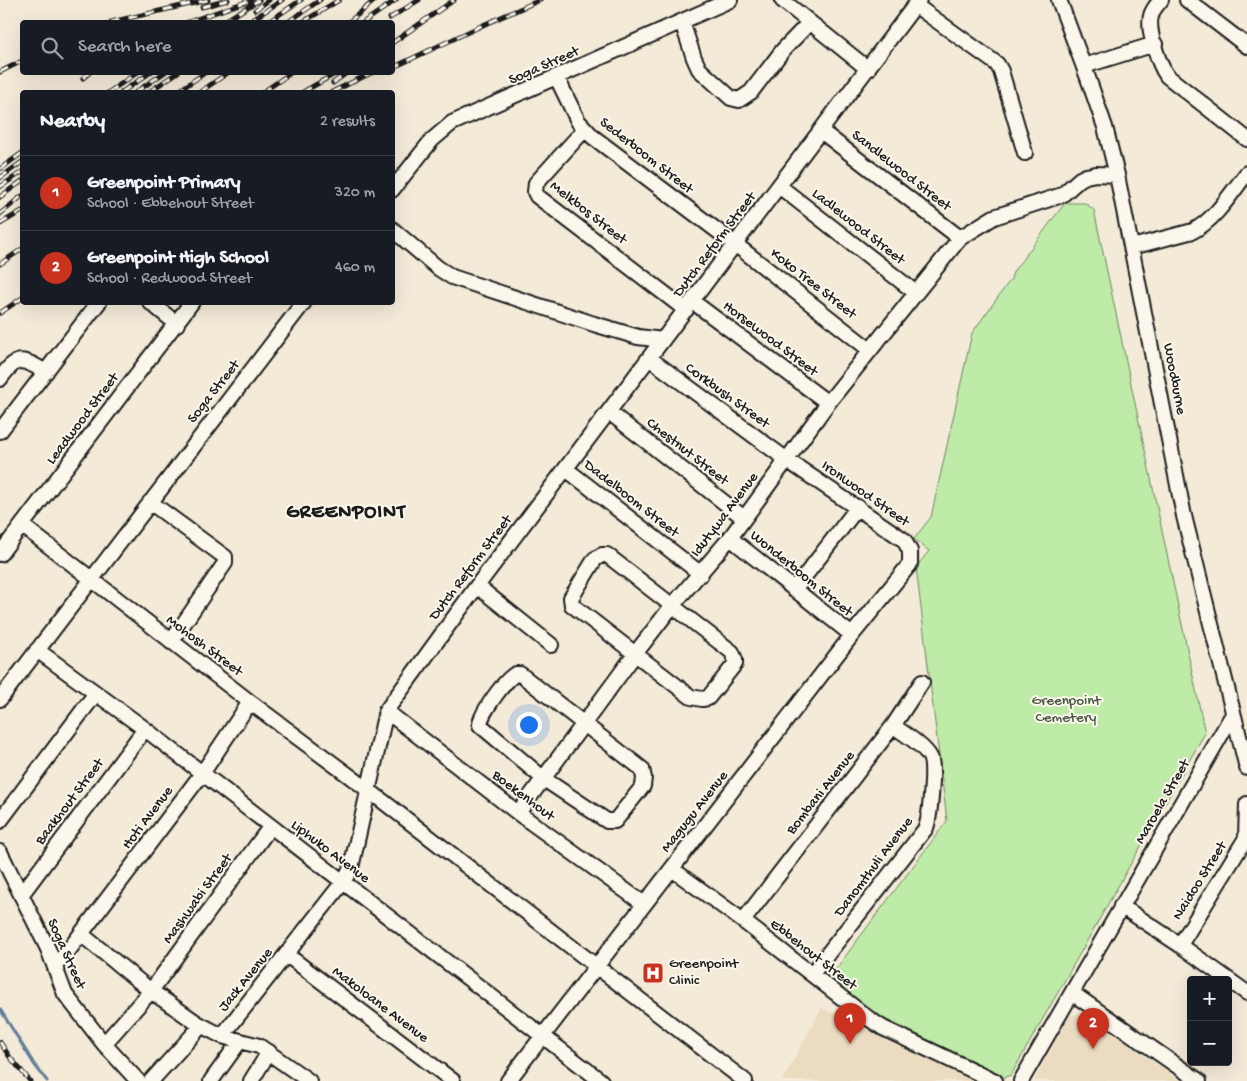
<!DOCTYPE html>
<meta charset="utf-8">
<style>
:root{--surface:#171b24;--page:#20242c;--text:#f1f3f6;--muted:#9ea1a6;--line:#363941;--accent:#c8321e}
body{margin:0;font-family:"Gochi Hand",sans-serif;background:var(--page);color:var(--text)}
.controls{position:absolute;right:15px;bottom:15px;display:grid;overflow:hidden;border-radius:5px;box-shadow:0 5px 20px #0002}
.controls button{width:45px;height:45px;display:grid;place-items:center;padding:0;border:0;border-bottom:1px solid var(--line);background:var(--surface);color:var(--text);font:25px sans-serif}
.you{position:absolute;left:528px;top:724px;width:18px;height:18px;margin:-12px;border:4px solid #fff;border-radius:50%;background:#1a73e8;box-shadow:0 0 0 8px #1a73e833}
.badge{display:grid;place-items:center;width:32px;height:32px;border-radius:50%;background:var(--accent);color:#fff;font-size:16px;font-weight:700}
.pin{position:absolute;translate:-50% -41px;filter:drop-shadow(0 1px 2px #0008)}
.pin::after{content:'';position:absolute;top:26px;width:18px;height:15px;background:inherit;clip-path:polygon(0 0,100% 0,50% 100%)}
.list{margin:0;padding:0;list-style:none}
h2{display:flex;justify-content:space-between;align-items:center;height:65px;margin:0;padding:0 20px;font-size:21px}
h2 small{font-size:16px;font-weight:400;color:var(--muted)}
.list li{display:grid;grid-template-columns:32px 1fr auto;gap:15px;align-items:center;box-sizing:border-box;height:75px;padding:0 20px;border-top:1px solid var(--line)}
.list b{display:block;font-size:19px;white-space:nowrap}
.list p{margin:0;font-size:16px;white-space:nowrap;color:var(--muted)}
.list em{font-size:16px;font-style:normal;color:var(--muted)}
.icon{flex:none;width:28px;height:28px;fill:none;stroke:currentColor;stroke-width:2;stroke-linecap:round;stroke-linejoin:round}
.map{position:relative;flex:none;width:1247px;height:1081px;overflow:hidden}
.search{position:absolute;background:var(--surface);box-shadow:0 5px 20px #0002;left:20px;top:20px;width:375px;height:55px;display:flex;align-items:center;gap:12px;box-sizing:border-box;padding:0 18px;border-radius:5px;color:var(--muted);font-size:19px}
.panel{position:absolute;background:var(--surface);box-shadow:0 5px 20px #0002;left:20px;top:90px;width:375px;height:215px;border-radius:5px}
.map>svg:first-child{display:block}
.built{fill:#ebdbc1}
.green{fill:#beeba8;stroke:#6d8462}
.lines{fill:none;stroke-linecap:round;stroke-linejoin:round}
.stream{stroke:#637f99;stroke-width:3}
.minor-casing{stroke:#1c1c1c;stroke-width:18}
.minor{stroke:#fbf7ec;stroke-width:14}
.rail-casing{stroke:#1c1c1c;stroke-width:5}
.rail{stroke:#fbf7ec;stroke-width:3;stroke-dasharray:9;stroke-linecap:butt}
.labels{text-anchor:middle;dominant-baseline:central;stroke-width:4;stroke-linejoin:round;paint-order:stroke}
.street-label{font-size:15px;fill:#1c1c1c;stroke:#fbf7ec}
.park-label{font-size:15px;fill:#4d5a46;stroke:#fbf7ec}
.poi-label{font-size:15px;fill:#1c1c1c;stroke:#fbf7ec;text-anchor:start}
.district-label{font-size:20px;font-weight:bold;letter-spacing:1px;fill:#1c1c1c;stroke:#fbf7ec}
</style>
<div class="map">
<svg width="1247" height="1081" viewBox="0 0 1247 1081">
<rect width="100%" height="100%" fill="#f4ead8"/>
<filter id="ink" filterUnits="userSpaceOnUse"><feTurbulence type="fractalNoise" baseFrequency=".02" numOctaves="2"/><feDisplacementMap in="SourceGraphic" scale="10" xChannelSelector="R" yChannelSelector="G"/><feConvolveMatrix kernelMatrix="1 2 1 2 8 2 1 2 1" color-interpolation-filters="sRGB"/></filter>
<g filter="url(#ink)">
<!-- built -->
<path class="built" d="M 822,1008 L 976,1081 L 782,1081 Z
M 1082,1012 L 1181,1081 L 1034,1081 L 1069,1016 Z"/>
<!-- green -->
<path class="green" d="M 1065,203 L 1085,203 L 1094,210 L 1205,733 L 1011,1075 L 1002,1078 L 886,1023 L 833,983 L 832,974 L 947,821 L 916,567 L 929,551 L 914,539 L 931,517 L 972,333 L 1011,279 L 1013,272 Z"/>
<g class="lines">
<!-- stream -->
<path class="stream" d="M 0,1009 L 34,1064 L 47,1081"/>
<!-- minor casing -->
<g class="minor-casing">
<path id="minor" d="M 782,0 L 868,69
M 1059,0 L 1088,78 L 1105,127 L 1117,175 L 1184,516 L 1247,768
M 1161,0 C 1157,5 1152,10 1151,16 C 1147,30 1159,65 1167,76 L 1247,139
M 1187,0 L 1247,46
M 915,5 L 997,64 L 1001,71 L 1025,153
M 682,22 L 694,58 L 699,69 L 731,98 L 739,100 L 751,92 L 783,50 L 809,23
M 1084,66 L 1155,44
M 557,78 L 578,121 L 593,137 L 735,244 L 870,350
M 585,129 L 536,183 L 535,192 L 537,196 L 686,310
M 821,131 L 960,238
M 779,186 L 916,293
M 392,190 L 432,140 L 452,123 L 730,0
M 392,229 L 438,268 L 452,277 L 594,324 L 638,337 L 663,340
M 1132,247 L 1193,231 C 1216,219 1231,193 1247,173
M 692,301 L 828,403
M 150,302 L 177,324
M 0,379 C 17,355 22,358 46,372
M 609,412 L 744,518
M 0,431 L 99,302
M 566,469 L 701,574
M 150,502 L 225,557 L 225,563 L 171,642
M 23,526 L 250,702 L 367,789 L 745,1081
M 730,538 L 852,635
M 0,554 L 192,302
M 602,555 L 607,555 L 732,652 L 735,660 L 735,664 L 708,698 L 702,699 L 691,697 L 572,605 L 571,598 L 595,559 Z
M 477,586 L 551,645
M 794,590 L 858,507
M 37,650 L 145,729 L 601,1081
M 516,674 L 520,674 L 642,769 L 644,778 L 643,786 L 615,821 L 607,821 L 544,779 L 480,725 C 480,714 506,678 516,674 Z
M 0,699 L 304,302
M 386,711 L 518,813 L 644,904
M 518,813 L 635,654 L 672,606 L 730,538 L 828,403 L 960,238 L 994,217 L 1062,195 L 1080,179 L 1086,176 L 1096,174 L 1117,175
M 0,821 L 96,693
M 0,852 L 48,949 L 65,994 L 104,1044 L 138,1081
M 672,869 L 743,921 L 868,1018 L 883,1028 L 995,1081
M 21,895 L 145,729
M 1121,906 L 1180,945 L 1247,993
M 743,921 L 893,726 L 922,682
M 81,934 L 151,991 L 197,1023 L 222,1036 L 343,882 L 351,868 L 386,711 L 477,586 L 919,0
M 1180,945 L 1246,838 L 1247,804
M 287,955 L 453,1081
M 54,965 L 65,955 L 201,775 L 250,702
M 812,974 L 926,828 C 930,816 935,767 930,757 C 924,746 904,733 893,726
M 1072,993 L 1199,1081
M 222,1036 L 259,1046 L 309,1081
M 104,1044 L 151,991 L 270,827
M 151,1081 L 201,1026
M 211,1081 L 240,1041
M 251,1081 L 269,1052
M 508,1081 L 852,635 L 910,564 L 910,551 L 904,540 L 787,460 L 649,358
M 1021,1081 L 1233,714"/>
</g>
<!-- minor -->
<use href="#minor" class="minor"/>
<!-- rail casing -->
<g class="rail-casing">
<path id="rail" d="M 202,7 L 228,0
M 255,10 L 269,0
M 390,18 L 419,0
M 111,22 L 208,0
M 188,22 L 251,0
M 223,22 L 259,0
M 249,22 L 282,0
M 268,22 L 301,0
M 288,22 L 320,0
M 303,22 L 339,0
M 349,22 L 375,0
M 364,22 L 396,0
M 392,43 L 454,0
M 392,68 L 483,25 L 540,0
M 0,72 L 22,61
M 83,78 L 90,72
M 333,83 L 348,72
M 109,92 L 138,72
M 122,92 L 151,72
M 136,92 L 165,72
M 149,92 L 178,72
M 177,92 L 206,72
M 200,92 L 229,72
M 263,92 L 292,72
M 303,92 L 338,72
M 332,92 L 373,72
M 0,169 L 22,153
M 0,178 L 22,162
M 0,187 L 22,172
M 0,197 L 22,181
M 0,214 L 22,196
M 0,224 L 22,211
M 0,264 L 22,249
M 0,313 L 22,298
M 0,1042 L 9,1056 L 30,1081"/>
</g>
<!-- rail -->
<use href="#rail" class="rail"/>
</g>
</g>
<!-- icons -->
<defs>
<g id="hospital-square" transform="scale(1.125)"><rect x="-9" y="-9" width="18" height="18" rx="4" fill="#c8321e" stroke="#fbf7ec"/><path d="M-5-5h3v3.5h4V-5h3V5h-3V1.5h-4V5h-3Z" fill="#fff"/></g>
</defs>
<g fill-rule="evenodd">
<use href="#hospital-square" x="653" y="973"/>
</g>
<g class="labels">
<!-- street labels -->
<g class="street-label">
<text transform="translate(544 66) rotate(-24)">Soga Street</text>
<text transform="translate(646 156) rotate(38)">Sederboom Street</text>
<text transform="translate(901 171) rotate(38)">Sandlewood Street</text>
<text transform="translate(588 213) rotate(38)">Melkbos Street</text>
<text transform="translate(858 227) rotate(38)">Ladlewood Street</text>
<text transform="translate(715 245) rotate(-53)">Dutch Reform Street</text>
<text transform="translate(813 284) rotate(38)">Koko Tree Street</text>
<text transform="translate(770 339) rotate(37)">Horsewood Street</text>
<text transform="translate(1174 379) rotate(79)">Woodburne</text>
<text transform="translate(214 392) rotate(-52)">Soga Street</text>
<text transform="translate(727 396) rotate(36)">Corkbush Street</text>
<text transform="translate(83 419) rotate(-53)">Leadwood Street</text>
<text transform="translate(687 452) rotate(38)">Chestnut Street</text>
<text transform="translate(865 494) rotate(35)">Ironwood Street</text>
<text transform="translate(631 499) rotate(38)">Dadelboom Street</text>
<text transform="translate(725 515) rotate(-53)">Idutywa Avenue</text>
<text transform="translate(471 568) rotate(-53)">Dutch Reform Street</text>
<text transform="translate(801 574) rotate(39)">Wonderboom Street</text>
<text transform="translate(204 646) rotate(37)">Mohosh Street</text>
<text transform="translate(821 793) rotate(-52)">Bombani Avenue</text>
<text transform="translate(523 796) rotate(37)">Boekenhout</text>
<text transform="translate(70 802) rotate(-53)">Baakhout Street</text>
<text transform="translate(1163 802) rotate(-60)">Maroela Street</text>
<text transform="translate(695 812) rotate(-52)">Magugu Avenue</text>
<text transform="translate(148 818) rotate(-53)">Hoti Avenue</text>
<text transform="translate(330 852) rotate(37)">Liphuko Avenue</text>
<text transform="translate(874 867) rotate(-53)">Danomthuli Avenue</text>
<text transform="translate(1200 881) rotate(-58)">Naidoo Street</text>
<text transform="translate(198 899) rotate(-54)">Mashwabi Street</text>
<text transform="translate(66 954) rotate(66)">Soga Street</text>
<text transform="translate(813 955) rotate(38)">Ebbehout Street</text>
<text transform="translate(246 980) rotate(-51)">Jack Avenue</text>
<text transform="translate(380 1005) rotate(37)">Makoloane Avenue</text>
</g>
<!-- park labels -->
<g class="park-label">
<text x="1066" y="701">Greenpoint<tspan x="1066" dy="17">Cemetery</tspan></text>
</g>
<!-- poi labels -->
<g class="poi-label">
<text x="669" y="964">Greenpoint<tspan x="669" dy="17">Clinic</tspan></text>
</g>
<!-- district labels -->
<g class="district-label">
<text x="346" y="513">GREENPOINT</text>
</g>
</g>
</svg>
<div class="controls">
<button>+</button>
<button>−</button>
</div>
<div class="you"></div>
<div class="pin badge" style="left:850px;top:1044px">1</div>
<div class="pin badge" style="left:1093px;top:1049px">2</div>
<div class="search"><svg class="icon" aria-label="search" viewBox="0 0 24 24"><circle cx="10" cy="10" r="6"/><path d="M15 15l6 6"/></svg>Search here</div>
<section class="panel">
<h2>Nearby<small>2 results</small></h2>
<ul class="list">
<li><span class="badge">1</span><div><b>Greenpoint Primary</b><p>School · Ebbehout Street</p></div><em>320 m</em></li>
<li><span class="badge">2</span><div><b>Greenpoint High School</b><p>School · Redwood Street</p></div><em>460 m</em></li>
</ul>
</section>
</div>
